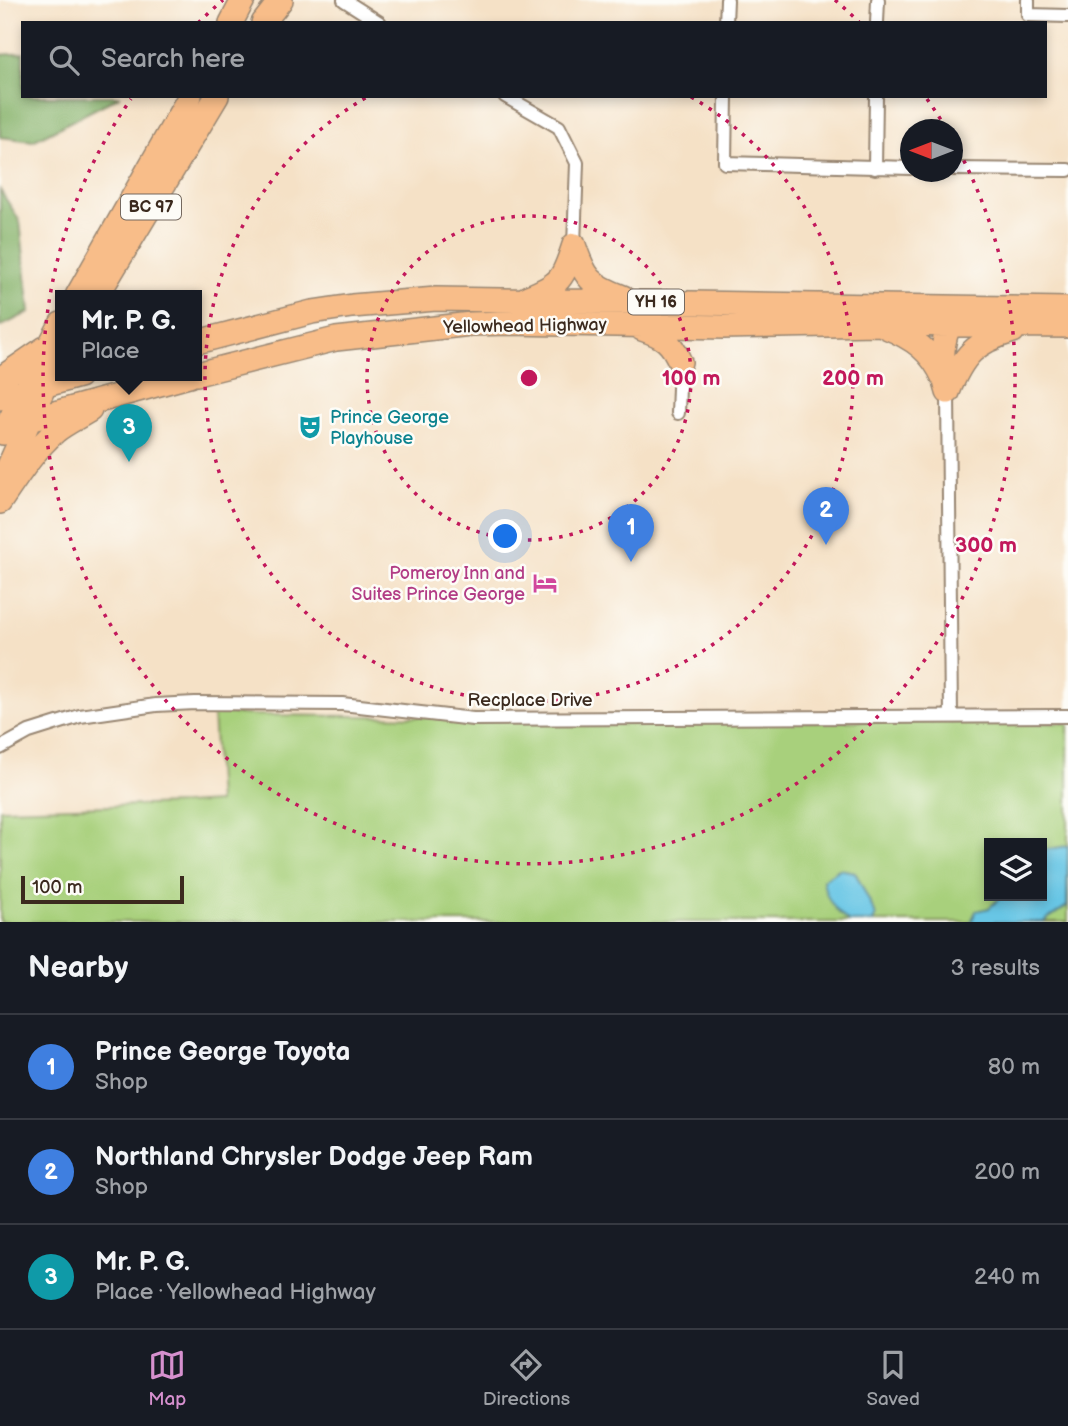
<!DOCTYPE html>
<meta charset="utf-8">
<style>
:root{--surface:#171b24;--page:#242831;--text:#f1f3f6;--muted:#9ea1a6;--line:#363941;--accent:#d690ce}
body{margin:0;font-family:"Balsamiq Sans",sans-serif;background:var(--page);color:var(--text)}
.controls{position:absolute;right:21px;bottom:21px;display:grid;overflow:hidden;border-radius:0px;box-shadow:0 4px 10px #0003}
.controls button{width:63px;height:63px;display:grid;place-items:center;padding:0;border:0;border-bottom:2px solid var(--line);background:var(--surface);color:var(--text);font:35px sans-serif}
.compass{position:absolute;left:900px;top:119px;width:63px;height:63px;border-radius:50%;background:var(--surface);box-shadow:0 4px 10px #0003;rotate:270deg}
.scale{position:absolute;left:21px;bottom:18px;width:163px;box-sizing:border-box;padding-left:7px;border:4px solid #3b2a1e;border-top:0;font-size:19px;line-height:24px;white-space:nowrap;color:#3b2a1e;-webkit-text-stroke:5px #fdfcf7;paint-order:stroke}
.you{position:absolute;left:506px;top:537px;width:24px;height:24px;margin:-18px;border:5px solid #fff;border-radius:50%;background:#1a73e8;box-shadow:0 0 0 10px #1a73e833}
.badge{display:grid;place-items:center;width:46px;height:46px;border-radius:50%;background:var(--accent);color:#fff;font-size:23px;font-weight:700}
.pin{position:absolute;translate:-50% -58px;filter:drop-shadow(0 2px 4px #0008)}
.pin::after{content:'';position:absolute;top:37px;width:24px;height:21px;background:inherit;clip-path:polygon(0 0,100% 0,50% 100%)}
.popup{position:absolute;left:55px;top:290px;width:147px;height:91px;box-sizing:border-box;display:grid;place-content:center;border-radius:0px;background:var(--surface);filter:drop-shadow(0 2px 5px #0005);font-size:23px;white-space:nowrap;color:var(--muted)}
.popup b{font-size:26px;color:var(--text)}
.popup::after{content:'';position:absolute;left:50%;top:100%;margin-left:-14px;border:14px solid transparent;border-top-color:var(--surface)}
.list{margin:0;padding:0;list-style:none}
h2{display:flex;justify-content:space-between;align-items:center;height:91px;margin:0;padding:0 28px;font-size:30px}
h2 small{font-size:23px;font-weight:400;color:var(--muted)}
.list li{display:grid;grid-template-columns:46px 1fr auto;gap:21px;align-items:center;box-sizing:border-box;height:105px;padding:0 28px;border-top:2px solid var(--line)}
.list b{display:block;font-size:26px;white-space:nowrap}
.list p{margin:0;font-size:23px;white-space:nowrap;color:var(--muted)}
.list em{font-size:23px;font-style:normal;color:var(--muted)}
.icon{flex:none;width:38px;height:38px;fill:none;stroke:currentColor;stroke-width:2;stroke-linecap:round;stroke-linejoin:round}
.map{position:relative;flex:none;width:1068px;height:922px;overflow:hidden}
.search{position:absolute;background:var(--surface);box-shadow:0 4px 10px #0003;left:21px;right:21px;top:21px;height:77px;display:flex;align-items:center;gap:18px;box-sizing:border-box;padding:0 24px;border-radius:0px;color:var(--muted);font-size:26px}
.sheet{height:406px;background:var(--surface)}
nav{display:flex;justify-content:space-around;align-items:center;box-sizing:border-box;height:98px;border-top:2px solid var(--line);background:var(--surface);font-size:19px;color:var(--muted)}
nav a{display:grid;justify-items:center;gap:4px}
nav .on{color:var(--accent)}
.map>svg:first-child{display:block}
.green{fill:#a8d07b;stroke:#727d4c;stroke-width:2;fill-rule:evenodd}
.forest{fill:#86b26b;stroke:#606e44;stroke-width:2}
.water{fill:#67c6e5;stroke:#517882;stroke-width:2}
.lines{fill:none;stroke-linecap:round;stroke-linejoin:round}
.street-casing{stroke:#988672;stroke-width:16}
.highway-casing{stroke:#988672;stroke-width:26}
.street{stroke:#fff;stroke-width:12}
.highway{stroke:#f8bd89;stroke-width:23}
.ring{fill:none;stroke:#c2185b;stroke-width:3.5;stroke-dasharray:3.5 7}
.labels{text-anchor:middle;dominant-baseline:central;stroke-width:5;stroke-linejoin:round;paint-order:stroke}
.shield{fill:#fdfcf7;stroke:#75695f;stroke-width:2}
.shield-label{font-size:16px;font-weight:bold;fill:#3b2a1e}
.street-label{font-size:18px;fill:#3b2a1e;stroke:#fdfcf7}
.culture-label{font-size:18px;fill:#0d838f;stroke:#fdfcf7;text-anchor:start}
.hotel-label{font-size:18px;fill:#b23c85;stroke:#fdfcf7;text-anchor:end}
.centre{fill:#c2185b;stroke:#fdfcf7;stroke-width:3.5}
.ring-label{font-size:21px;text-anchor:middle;font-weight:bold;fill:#c2185b;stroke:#fdfcf7;stroke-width:5;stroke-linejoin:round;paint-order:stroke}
</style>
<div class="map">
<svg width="1068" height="922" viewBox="0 0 1068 922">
<rect width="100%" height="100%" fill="#fdfcf7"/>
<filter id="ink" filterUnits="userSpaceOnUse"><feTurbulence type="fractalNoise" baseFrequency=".0143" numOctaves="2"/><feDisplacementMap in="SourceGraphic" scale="14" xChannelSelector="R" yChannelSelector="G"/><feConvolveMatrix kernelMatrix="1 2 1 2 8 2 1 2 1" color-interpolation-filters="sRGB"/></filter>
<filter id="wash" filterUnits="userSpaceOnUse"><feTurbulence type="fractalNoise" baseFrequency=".00686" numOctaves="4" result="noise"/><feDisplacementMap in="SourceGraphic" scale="28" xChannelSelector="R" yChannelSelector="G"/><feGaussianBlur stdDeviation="1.57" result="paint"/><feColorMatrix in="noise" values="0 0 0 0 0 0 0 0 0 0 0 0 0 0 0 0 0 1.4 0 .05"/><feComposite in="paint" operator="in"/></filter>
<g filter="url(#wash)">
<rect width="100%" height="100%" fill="#f5e1c6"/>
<!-- green -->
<path class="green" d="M 213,712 L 251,715 L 1068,723 L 1068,922 L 0,922 L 0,809 L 184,804 L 218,802 ZM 989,843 L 1042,843 L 1042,896 L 989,896 Z"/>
<!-- forest -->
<path class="forest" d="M 23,53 L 23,96 L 120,96 L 33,141 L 0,137 L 0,55 Z
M 0,190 L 20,221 L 30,312 L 0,327 Z"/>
<!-- water -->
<path class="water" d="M 1068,846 L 1067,906 L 1043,922 L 971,922 L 976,911 L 989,908 L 1002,896 L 1042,896 L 1042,850 Z
M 839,869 L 855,872 L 876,915 L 873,922 L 849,922 C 835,911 825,898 823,880 Z"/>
</g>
<g filter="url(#ink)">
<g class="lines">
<!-- street casing -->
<g class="street-casing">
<path id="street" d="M 344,0 L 380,23
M 1028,0 L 1028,15 L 1068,16
M 726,23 L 727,0
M 877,23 L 878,0
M 505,96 L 559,127 L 577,163 L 574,245
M 726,96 L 725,163 L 911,168
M 875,168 L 876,96
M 953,169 L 1068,170
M 948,392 L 951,716
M 678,413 L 680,362
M 0,748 L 29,732 L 80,716 L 156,705 L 195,703 L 342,704 L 473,719 L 1068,716"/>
</g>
<!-- highway casing -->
<g class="highway-casing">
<path id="highway" d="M 231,23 L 243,0
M 263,23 L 281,0
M 574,245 C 585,278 590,285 623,297
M 77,296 L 190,96
M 97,296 L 217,96
M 528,297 C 561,284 563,279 574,245
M 886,327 C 913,338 932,351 944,379
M 642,329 C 663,336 671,341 680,362
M 197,342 L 312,312 L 352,306 L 436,299 L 1068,309
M 197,374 L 336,339 L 471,324 L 508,323 L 724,327 L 876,324 L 1068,326
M 0,379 L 45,348
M 948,392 C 941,371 937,325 963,316
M 948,392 C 963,355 975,342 1013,331
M 0,398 L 79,376
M 0,428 L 189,376
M 3,433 L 61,324
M 4,477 L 45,385 L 61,359
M 0,502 C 17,477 33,451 56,431 C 66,423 79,417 90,410"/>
</g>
<!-- street -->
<use href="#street" class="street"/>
<!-- highway -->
<use href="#highway" class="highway"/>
</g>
</g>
<!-- distance rings -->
<g class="ring">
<circle cx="529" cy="378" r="162"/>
<path d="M691 97A324 324 0 1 1 367 97"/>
<path d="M198 23A486 486 0 0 1 223 0M835 0A486 486 0 0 1 860 23M927 99A486 486 0 0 1 946 128M954 142A486 486 0 1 1 131 99"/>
</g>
<!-- icons -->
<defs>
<g id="theatre-bare" transform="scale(1.89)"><path d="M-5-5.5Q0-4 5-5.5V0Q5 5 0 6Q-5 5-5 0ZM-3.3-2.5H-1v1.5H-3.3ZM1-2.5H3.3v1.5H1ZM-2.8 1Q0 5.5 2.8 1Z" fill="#0f9aa8" stroke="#fdfcf7" stroke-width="2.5" paint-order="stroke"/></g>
<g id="hotel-bare" transform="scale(1.89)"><path d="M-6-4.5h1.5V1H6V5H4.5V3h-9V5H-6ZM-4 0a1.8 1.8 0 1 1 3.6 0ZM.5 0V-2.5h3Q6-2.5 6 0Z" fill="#d1479c" stroke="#fdfcf7" stroke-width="2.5" paint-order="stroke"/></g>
</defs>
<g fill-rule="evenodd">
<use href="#theatre-bare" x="310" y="427"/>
<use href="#hotel-bare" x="545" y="583"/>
</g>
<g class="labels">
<!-- shield labels -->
<g class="shield">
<rect x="121" y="194.5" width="60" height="25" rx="5"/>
<rect x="628" y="289.5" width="56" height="25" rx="5"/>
</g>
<g class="shield-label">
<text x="151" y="207">BC 97</text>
<text x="656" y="302">YH 16</text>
</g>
<!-- street labels -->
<g class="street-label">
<text transform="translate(525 326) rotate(-1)">Yellowhead Highway</text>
<text x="530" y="700">Recplace Drive</text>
</g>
<!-- culture labels -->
<g class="culture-label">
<text x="330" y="417">Prince George<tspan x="330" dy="21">Playhouse</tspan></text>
</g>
<!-- hotel labels -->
<g class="hotel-label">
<text x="525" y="573">Pomeroy Inn and<tspan x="525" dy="21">Suites Prince George</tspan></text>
</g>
</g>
<circle cx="529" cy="378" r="10" class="centre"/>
<g class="ring-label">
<text x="691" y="385">100 m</text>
<text x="853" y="385">200 m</text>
<text x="986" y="552">300 m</text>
</g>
</svg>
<div class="controls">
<button><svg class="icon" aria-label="layers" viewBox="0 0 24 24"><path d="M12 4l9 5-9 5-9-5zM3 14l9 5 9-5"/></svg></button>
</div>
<svg class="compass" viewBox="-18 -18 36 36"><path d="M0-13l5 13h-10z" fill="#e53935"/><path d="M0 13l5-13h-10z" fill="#9ea1a6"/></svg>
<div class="scale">100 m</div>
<div class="you"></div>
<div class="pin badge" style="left:631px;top:562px;background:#3f7fe0">1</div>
<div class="pin badge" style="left:826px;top:545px;background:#3f7fe0">2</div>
<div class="pin badge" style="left:129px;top:462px;background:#0f9aa8">3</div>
<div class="popup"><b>Mr. P. G.</b>Place</div>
<div class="search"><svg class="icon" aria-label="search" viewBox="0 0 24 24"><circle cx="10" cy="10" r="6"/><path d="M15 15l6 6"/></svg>Search here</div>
</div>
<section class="sheet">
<h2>Nearby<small>3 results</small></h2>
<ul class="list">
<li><span class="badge" style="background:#3f7fe0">1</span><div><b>Prince George Toyota</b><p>Shop</p></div><em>80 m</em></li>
<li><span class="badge" style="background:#3f7fe0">2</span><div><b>Northland Chrysler Dodge Jeep Ram</b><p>Shop</p></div><em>200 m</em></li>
<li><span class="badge" style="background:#0f9aa8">3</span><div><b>Mr. P. G.</b><p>Place · Yellowhead Highway</p></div><em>240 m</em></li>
</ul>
</section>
<nav>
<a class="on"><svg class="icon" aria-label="map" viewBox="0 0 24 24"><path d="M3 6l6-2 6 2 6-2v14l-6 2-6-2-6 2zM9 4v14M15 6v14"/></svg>Map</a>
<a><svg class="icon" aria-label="directions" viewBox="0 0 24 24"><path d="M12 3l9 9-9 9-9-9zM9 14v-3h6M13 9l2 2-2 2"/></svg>Directions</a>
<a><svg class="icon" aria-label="saved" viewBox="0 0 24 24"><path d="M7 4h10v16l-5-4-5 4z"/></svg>Saved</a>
</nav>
